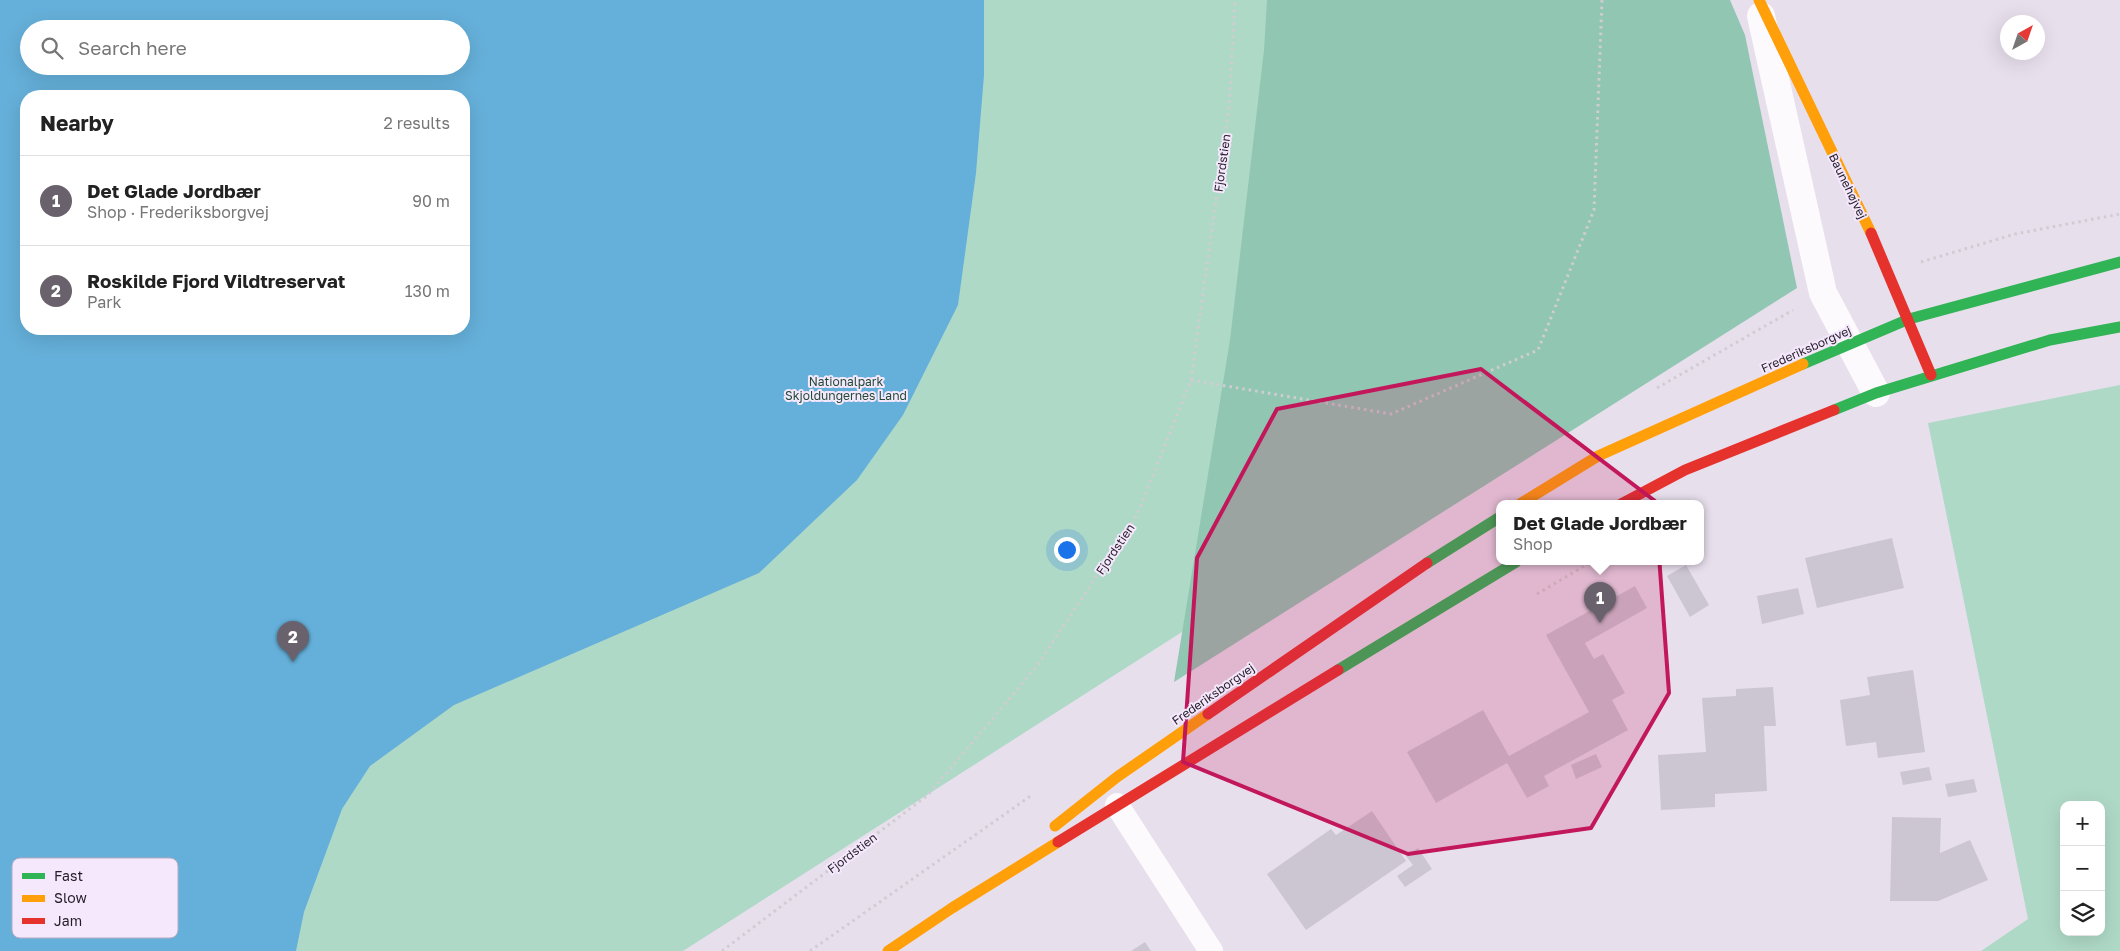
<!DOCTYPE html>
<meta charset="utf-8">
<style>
:root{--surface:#fff;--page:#f2f2f2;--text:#222;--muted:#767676;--line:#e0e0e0;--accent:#69626d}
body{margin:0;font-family:"Golos Text",sans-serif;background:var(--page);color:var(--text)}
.controls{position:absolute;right:15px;bottom:15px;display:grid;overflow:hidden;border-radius:10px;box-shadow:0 5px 20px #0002}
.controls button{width:45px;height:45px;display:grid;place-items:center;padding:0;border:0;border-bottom:1px solid var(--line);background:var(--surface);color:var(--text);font:25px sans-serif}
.compass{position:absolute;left:2000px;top:15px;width:45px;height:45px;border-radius:50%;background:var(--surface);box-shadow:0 5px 20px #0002;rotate:40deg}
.you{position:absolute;left:1066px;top:549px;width:18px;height:18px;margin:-12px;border:4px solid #fff;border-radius:50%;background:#1a73e8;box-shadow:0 0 0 8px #1a73e833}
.badge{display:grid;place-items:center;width:32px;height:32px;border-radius:50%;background:var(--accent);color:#fff;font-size:16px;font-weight:700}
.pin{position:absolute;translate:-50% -41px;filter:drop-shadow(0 1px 2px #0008)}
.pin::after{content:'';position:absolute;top:26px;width:18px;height:15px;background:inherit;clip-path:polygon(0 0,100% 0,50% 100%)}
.popup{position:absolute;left:1496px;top:500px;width:208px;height:65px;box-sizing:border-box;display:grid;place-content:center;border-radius:10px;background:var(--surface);filter:drop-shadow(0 1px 4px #0005);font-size:16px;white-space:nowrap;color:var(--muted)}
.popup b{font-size:19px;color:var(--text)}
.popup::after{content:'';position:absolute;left:50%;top:100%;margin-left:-10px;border:10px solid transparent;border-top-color:var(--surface)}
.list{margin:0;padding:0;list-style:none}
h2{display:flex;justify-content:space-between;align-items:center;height:65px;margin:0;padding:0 20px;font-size:21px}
h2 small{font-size:16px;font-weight:400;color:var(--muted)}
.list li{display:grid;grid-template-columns:32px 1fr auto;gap:15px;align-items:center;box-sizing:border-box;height:90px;padding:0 20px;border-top:1px solid var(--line)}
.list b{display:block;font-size:19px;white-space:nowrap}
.list p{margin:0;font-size:16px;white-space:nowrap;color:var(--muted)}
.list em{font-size:16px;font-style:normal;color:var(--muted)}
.icon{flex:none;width:28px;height:28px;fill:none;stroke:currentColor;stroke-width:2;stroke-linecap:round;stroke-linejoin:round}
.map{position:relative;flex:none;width:2120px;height:951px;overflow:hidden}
.search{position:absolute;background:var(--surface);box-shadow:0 5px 20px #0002;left:20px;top:20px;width:450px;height:55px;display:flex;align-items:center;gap:12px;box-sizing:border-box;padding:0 18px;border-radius:28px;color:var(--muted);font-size:19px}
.panel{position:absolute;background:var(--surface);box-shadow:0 5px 20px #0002;left:20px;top:90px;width:450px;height:245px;border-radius:20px}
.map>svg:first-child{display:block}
.green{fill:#afd9c7;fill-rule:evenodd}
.forest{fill:#91c7b2}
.water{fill:#65b0da;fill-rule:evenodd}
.building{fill:#ccc6d2}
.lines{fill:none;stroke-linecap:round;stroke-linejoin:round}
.path{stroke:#cfcdd1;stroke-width:3;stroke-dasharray:2.5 4;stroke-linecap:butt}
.lane{stroke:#fcfafc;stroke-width:24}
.street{stroke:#fcfafc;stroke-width:28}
.fast{stroke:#30b455;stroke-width:11}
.slow{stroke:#ff9f0a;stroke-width:11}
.jam{stroke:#e5322d;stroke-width:11}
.marked{fill:#c2185b;fill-opacity:0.2;stroke:#c2185b;stroke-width:4;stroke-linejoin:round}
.labels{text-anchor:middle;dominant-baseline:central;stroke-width:4;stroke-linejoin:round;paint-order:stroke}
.street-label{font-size:12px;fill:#241e28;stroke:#f5e8fd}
.park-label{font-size:12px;fill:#1f4a35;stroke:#f5e8fd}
.key{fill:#f5e8fd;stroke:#b6abbd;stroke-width:1}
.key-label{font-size:14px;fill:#241e28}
</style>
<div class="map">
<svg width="2120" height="951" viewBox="0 0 2120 951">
<rect width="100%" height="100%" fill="#e8dfed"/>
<!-- green -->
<path class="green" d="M 0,0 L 1683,0 L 1784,247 L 683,951 L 0,951 ZM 29,29 L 461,29 L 461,66 L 29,66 ZM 26,96 L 464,96 L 464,329 L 26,329 Z
M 2120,385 L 2120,951 L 1981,951 L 2028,919 L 1928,423 ZM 2064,805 L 2101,805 L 2101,932 L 2064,932 Z"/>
<!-- forest -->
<path class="forest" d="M 1267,0 L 1730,0 L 1745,35 L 1797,288 L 1174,682 L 1230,340 L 1264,50 Z"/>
<!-- water -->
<path class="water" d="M 0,0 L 984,0 L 984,75 L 976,173 L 958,305 L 903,415 L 857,480 L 759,573 L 454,705 L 370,766 L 342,809 L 304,912 L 296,951 L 0,951 ZM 29,29 L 461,29 L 461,66 L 29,66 ZM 26,96 L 464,96 L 464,329 L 26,329 Z"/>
<!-- building -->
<path class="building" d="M 1892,538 L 1904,588 L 1817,608 L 1805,558 Z
M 1686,565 L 1709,605 L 1690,617 L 1667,576 Z
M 1635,586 L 1647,608 L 1585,643 L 1594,659 L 1603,654 L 1625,693 L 1612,700 L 1628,730 L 1544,776 L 1549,786 L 1527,798 L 1507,763 L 1436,803 L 1407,752 L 1483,710 L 1509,756 L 1589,712 L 1546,635 Z
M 1798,588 L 1804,614 L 1762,624 L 1757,596 Z
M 1913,670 L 1925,752 L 1878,758 L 1876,742 L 1846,746 L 1840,700 L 1870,695 L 1867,677 Z
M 1773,687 L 1776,726 L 1764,726 L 1767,791 L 1715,794 L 1715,807 L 1661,810 L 1658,755 L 1706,752 L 1702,698 L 1736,696 L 1736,689 Z
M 1596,754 L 1602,767 L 1576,779 L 1571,765 Z
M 1929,767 L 1932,780 L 1903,785 L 1900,772 Z
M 1974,779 L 1977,792 L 1948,797 L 1945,784 Z
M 1372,811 L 1406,861 L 1306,930 L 1267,874 L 1331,829 L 1336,835 Z
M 1892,817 L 1941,818 L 1940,853 L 1970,840 L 1988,880 L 1938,901 L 1890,901 Z
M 1418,848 L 1432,869 L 1405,887 L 1397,876 L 1413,865 L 1406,856 Z
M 1145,942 L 1151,951 L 1131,951 Z"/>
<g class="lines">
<!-- path -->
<path class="path" d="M 1921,262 L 2015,234 L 2120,214
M 1191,380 L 1391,414 L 1538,350 L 1594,210 L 1602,0
M 1657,388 L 1793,310
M 1537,594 L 1591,562
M 722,951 L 928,795 L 1037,666 L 1137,515 L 1191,380 L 1229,107 L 1235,0
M 810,951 L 1032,795"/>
<!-- lane -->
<path class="lane" d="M 1117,805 L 1211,951"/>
<!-- street -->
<path class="street" d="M 1761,16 L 1823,293 L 1876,393"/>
<!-- fast -->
<path class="fast" d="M 1803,364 L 1909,319 L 2120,262
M 1834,410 L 1876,393 L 2050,340 L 2120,327
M 1427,563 L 1500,517
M 1338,670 L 1516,562"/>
<!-- slow -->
<path class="slow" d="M 1759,0 L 1871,233
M 1520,504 L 1598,456 L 1803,364
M 1055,826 L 1117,777 L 1208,714
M 888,951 L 952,908 L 1058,842"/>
<!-- jam -->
<path class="jam" d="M 1871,233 L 1931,375
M 1621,504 L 1685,470 L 1834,410
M 1208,714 L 1427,563
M 1058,842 L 1338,670"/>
</g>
<!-- marked area -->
<path class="marked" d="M 1481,369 L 1655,501 L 1669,693 L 1591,828 L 1408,854 L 1183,762 L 1197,558 L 1277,409 Z"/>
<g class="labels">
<!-- street labels -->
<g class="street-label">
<text transform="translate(1222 163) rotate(-82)">Fjordstien</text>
<text transform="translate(1848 186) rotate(64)">Baunehøjvej</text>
<text transform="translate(1806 349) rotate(-24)">Frederiksborgvej</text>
<text transform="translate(1115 549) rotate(-56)">Fjordstien</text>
<text transform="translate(1213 694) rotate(-35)">Frederiksborgvej</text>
<text transform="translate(852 853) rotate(-37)">Fjordstien</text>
</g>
<!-- park labels -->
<g class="park-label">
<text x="846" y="381">Nationalpark<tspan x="846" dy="14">Skjoldungernes Land</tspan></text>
</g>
</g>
<!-- legend -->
<rect x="12" y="858" width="166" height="80" rx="8" class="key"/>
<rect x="22" y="873" width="23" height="6" fill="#30b455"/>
<rect x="22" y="895" width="23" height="7" fill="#ff9f0a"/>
<rect x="22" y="918" width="23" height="6" fill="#e5322d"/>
<g class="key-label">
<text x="54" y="881">Fast</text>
<text x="54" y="903">Slow</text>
<text x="54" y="926">Jam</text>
</g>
</svg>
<div class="controls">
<button>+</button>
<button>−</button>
<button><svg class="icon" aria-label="layers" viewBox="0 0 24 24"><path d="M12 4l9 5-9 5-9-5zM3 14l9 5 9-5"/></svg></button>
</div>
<svg class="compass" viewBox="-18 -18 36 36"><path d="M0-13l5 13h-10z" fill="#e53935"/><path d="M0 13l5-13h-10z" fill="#767676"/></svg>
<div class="you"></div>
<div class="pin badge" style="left:1600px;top:623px">1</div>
<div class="popup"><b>Det Glade Jordbær</b>Shop</div>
<div class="pin badge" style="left:293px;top:662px">2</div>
<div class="search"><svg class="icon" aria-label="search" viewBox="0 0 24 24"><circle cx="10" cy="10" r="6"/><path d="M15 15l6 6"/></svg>Search here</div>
<section class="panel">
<h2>Nearby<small>2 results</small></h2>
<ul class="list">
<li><span class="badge">1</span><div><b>Det Glade Jordbær</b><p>Shop · Frederiksborgvej</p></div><em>90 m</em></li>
<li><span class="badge">2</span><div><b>Roskilde Fjord Vildtreservat</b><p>Park</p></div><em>130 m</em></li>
</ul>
</section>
</div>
